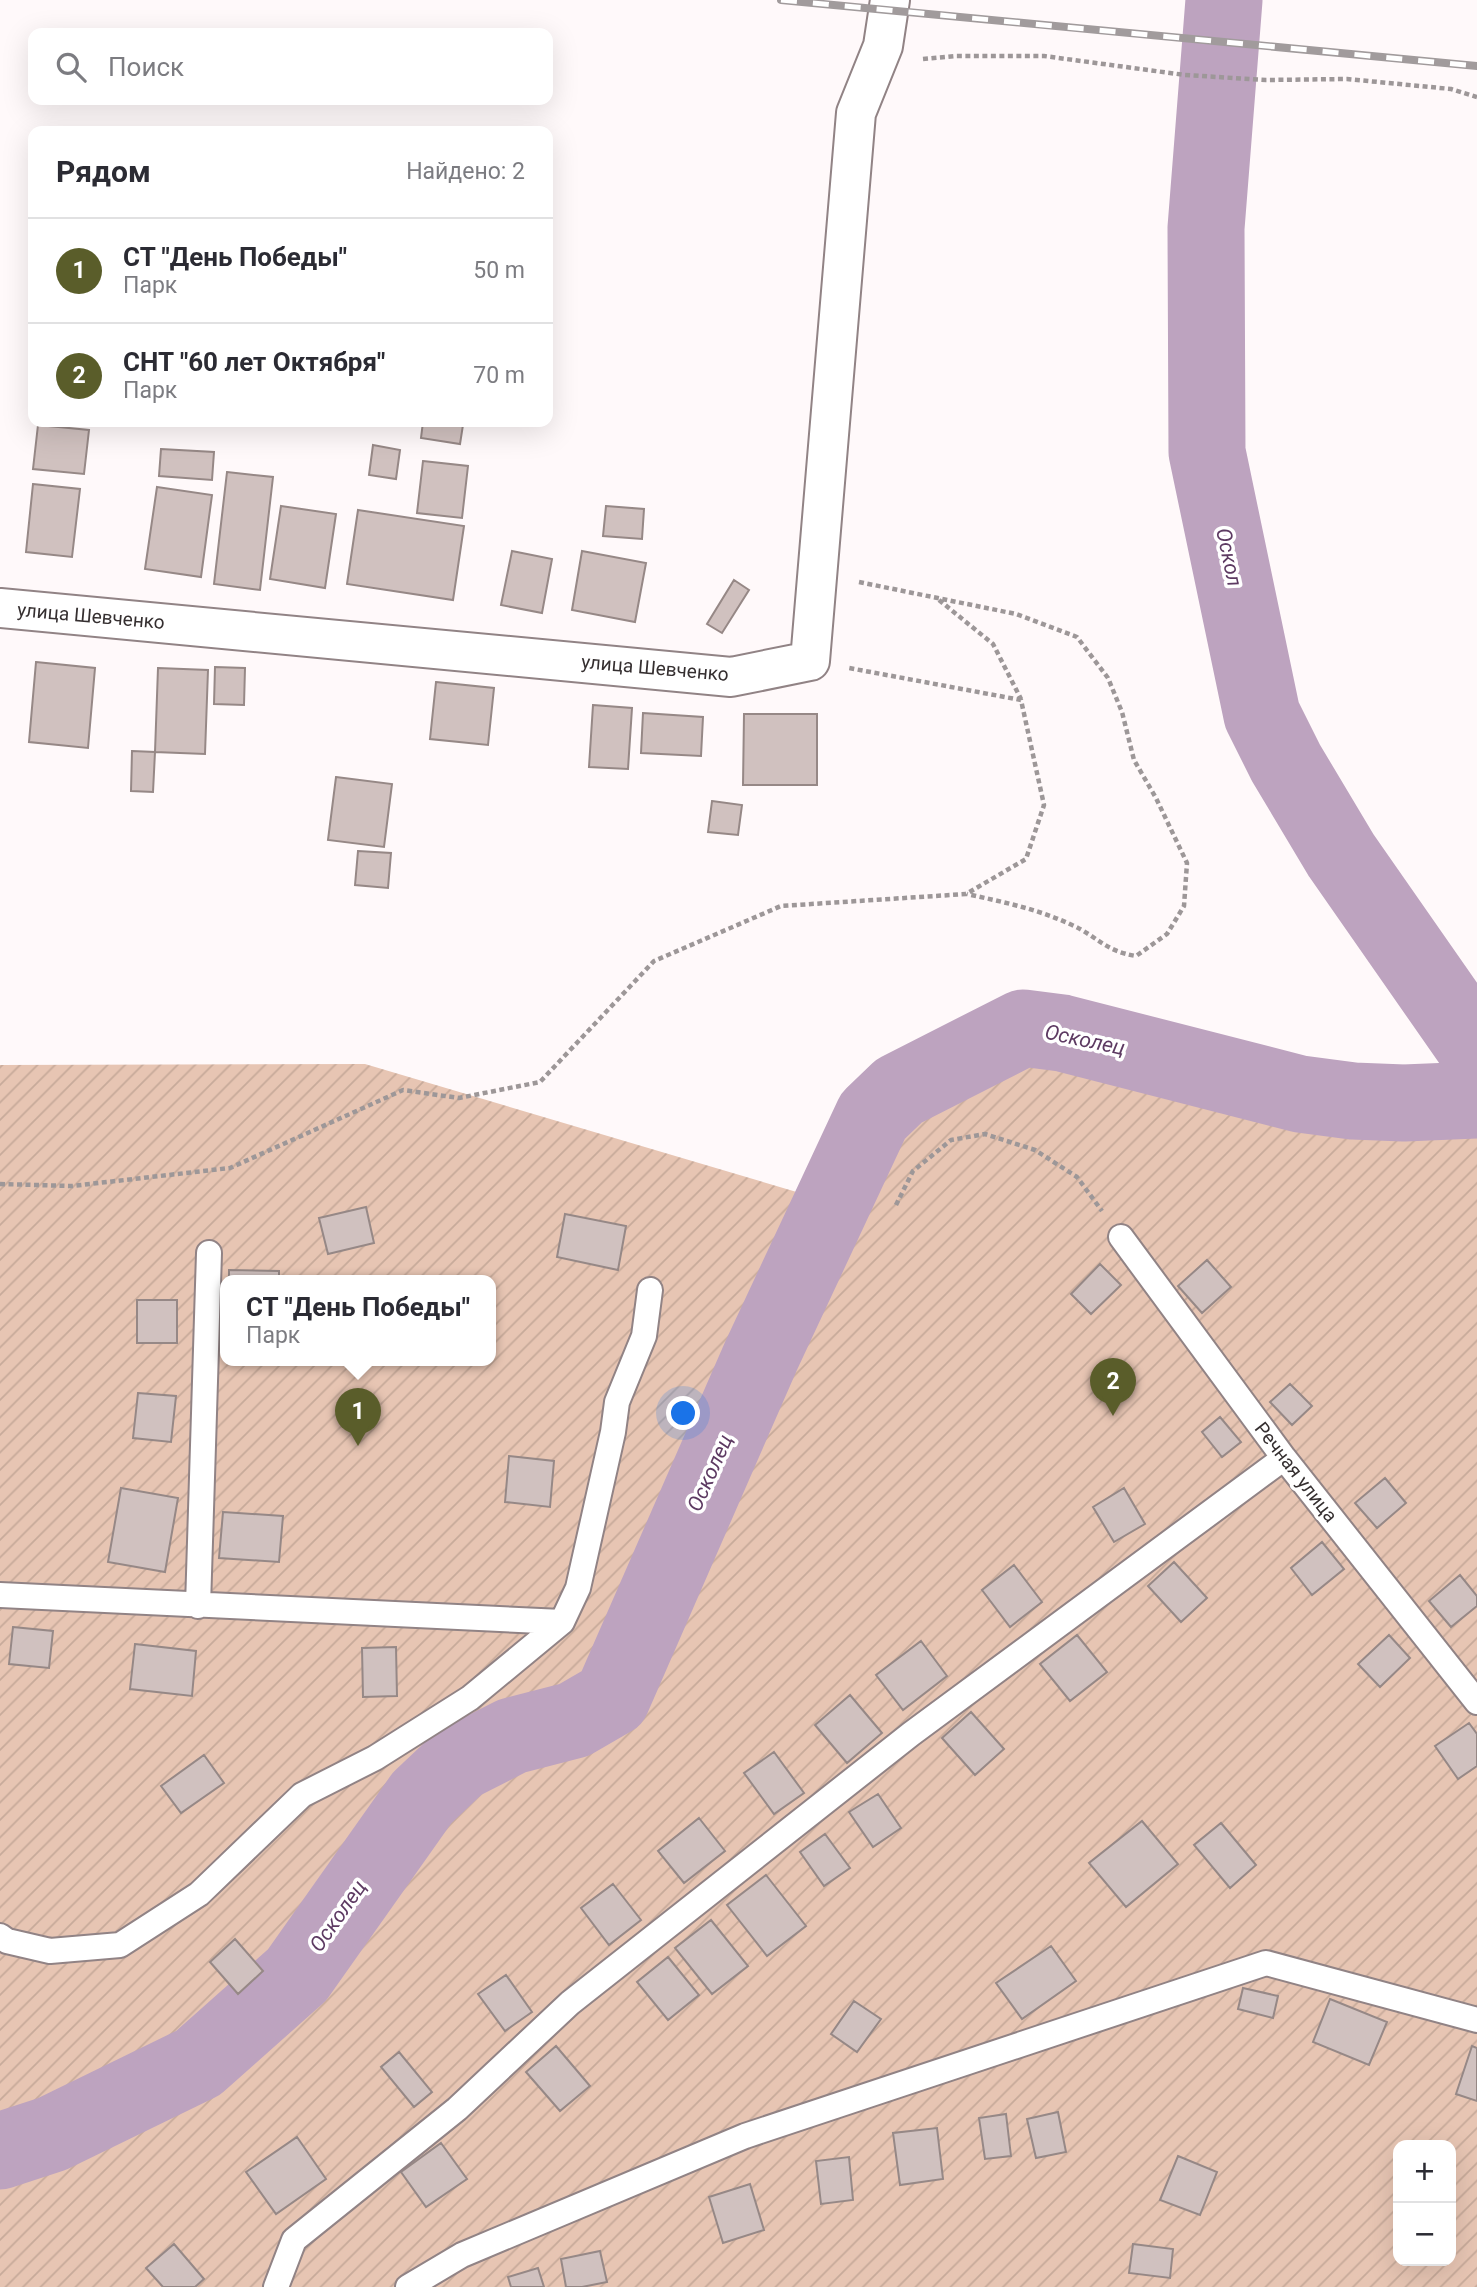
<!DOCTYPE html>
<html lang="ru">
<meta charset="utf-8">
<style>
:root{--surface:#fff;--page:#f7f7f7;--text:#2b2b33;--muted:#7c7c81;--line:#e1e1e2;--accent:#5a5d2a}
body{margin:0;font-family:Roboto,sans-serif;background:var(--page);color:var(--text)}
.controls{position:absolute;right:21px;bottom:21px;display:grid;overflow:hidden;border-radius:14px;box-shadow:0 7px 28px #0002}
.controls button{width:63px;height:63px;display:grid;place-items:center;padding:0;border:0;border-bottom:2px solid var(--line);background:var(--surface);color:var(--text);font:35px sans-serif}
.you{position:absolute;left:684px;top:1414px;width:24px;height:24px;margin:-18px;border:5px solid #fff;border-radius:50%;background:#1a73e8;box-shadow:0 0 0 10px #1a73e833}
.badge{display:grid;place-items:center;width:46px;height:46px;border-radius:50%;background:var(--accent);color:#fff;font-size:23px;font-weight:700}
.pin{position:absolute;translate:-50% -58px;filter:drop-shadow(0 2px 4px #0008)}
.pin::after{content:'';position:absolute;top:37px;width:24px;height:21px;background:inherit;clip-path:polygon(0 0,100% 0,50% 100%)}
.popup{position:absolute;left:220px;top:1275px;width:276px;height:91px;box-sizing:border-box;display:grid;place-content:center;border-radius:14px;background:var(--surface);filter:drop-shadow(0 2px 5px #0005);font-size:23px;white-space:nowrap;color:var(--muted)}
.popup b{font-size:26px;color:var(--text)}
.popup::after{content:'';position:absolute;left:50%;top:100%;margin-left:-14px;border:14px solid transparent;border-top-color:var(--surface)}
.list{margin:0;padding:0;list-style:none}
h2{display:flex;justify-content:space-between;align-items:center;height:91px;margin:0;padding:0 28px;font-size:30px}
h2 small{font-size:23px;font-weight:400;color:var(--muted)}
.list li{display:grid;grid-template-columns:46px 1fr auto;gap:21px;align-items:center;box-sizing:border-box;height:105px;padding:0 28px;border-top:2px solid var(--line)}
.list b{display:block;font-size:26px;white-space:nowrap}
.list p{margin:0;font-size:23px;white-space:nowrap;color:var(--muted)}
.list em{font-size:23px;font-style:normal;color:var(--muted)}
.icon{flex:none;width:38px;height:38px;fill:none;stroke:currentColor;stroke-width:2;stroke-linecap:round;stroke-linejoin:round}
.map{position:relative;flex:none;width:1477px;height:2287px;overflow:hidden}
.search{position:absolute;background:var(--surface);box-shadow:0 7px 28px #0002;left:28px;top:28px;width:525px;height:77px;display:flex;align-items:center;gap:18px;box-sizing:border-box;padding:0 24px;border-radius:14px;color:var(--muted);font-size:26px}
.panel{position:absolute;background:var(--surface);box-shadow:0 7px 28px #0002;left:28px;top:126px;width:525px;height:301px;border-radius:14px}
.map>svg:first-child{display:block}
.garden{fill:url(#garden-furrows);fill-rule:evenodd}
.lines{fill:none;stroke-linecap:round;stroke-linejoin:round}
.river{stroke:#bda3bf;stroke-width:77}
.building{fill:#d0c1bf;stroke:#968886;stroke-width:2}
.lane-casing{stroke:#918385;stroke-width:28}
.street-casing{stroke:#918385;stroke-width:42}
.path{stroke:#9d9798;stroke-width:4.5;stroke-dasharray:5 3.5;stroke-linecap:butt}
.lane{stroke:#fff;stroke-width:24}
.street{stroke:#fff;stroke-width:38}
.rail-casing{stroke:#a19b9c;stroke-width:8}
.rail{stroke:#fff;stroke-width:5;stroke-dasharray:16;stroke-linecap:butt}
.labels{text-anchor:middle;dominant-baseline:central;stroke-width:7;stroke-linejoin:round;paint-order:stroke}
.street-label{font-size:19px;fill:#352f30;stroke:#fff}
.water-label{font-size:21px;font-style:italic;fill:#5d3a62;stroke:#fff}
</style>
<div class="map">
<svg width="1477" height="2287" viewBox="0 0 1477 2287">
<defs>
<pattern id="garden-furrows" width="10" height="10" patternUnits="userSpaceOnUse" patternTransform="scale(1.75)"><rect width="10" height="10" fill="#e7c5b3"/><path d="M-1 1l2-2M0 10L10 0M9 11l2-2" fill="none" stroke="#c7aa9a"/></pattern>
</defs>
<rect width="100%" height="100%" fill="#fff9fa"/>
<!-- garden -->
<path class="garden" d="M 1022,1038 L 1059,1044 L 1300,1101 L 1354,1111 L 1407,1113 L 1477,1109 L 1477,2287 L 0,2287 L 0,2164 L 105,2124 L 212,2069 L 310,1983 L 436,1805 L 516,1747 L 619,1710 L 880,1122 L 936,1080 ZM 1398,2145 L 1451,2145 L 1451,2261 L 1398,2261 Z
M 365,1064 L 827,1201 L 605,1692 L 573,1713 L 539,1720 L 465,1748 L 416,1789 L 293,1965 L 194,2054 L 88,2109 L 0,2139 L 0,1065 ZM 225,1280 L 491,1280 L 491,1360 L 225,1360 Z"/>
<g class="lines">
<!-- river -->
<path class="river" d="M 1224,0 L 1206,228 L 1207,452 L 1262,715 L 1286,763 L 1341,855 L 1477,1050
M 0,2151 L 52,2134 L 198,2063 L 297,1975 L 422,1798 L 459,1763 L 512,1736 L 574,1720 L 612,1698 L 761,1356 L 873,1116 L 899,1091 L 1023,1028 L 1062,1033 L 1300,1094 L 1353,1101 L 1404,1103 L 1477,1100"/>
</g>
<!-- building -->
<path class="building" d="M 423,422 L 463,425 L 460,444 L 421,438 Z
M 38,425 L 89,430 L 84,474 L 33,469 Z
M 373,445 L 400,450 L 396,479 L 369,475 Z
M 161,449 L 214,452 L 212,480 L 159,476 Z
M 423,461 L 468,466 L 462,518 L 417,513 Z
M 227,472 L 273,477 L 260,590 L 214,584 Z
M 33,484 L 80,489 L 72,557 L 26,552 Z
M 157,487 L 212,495 L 201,577 L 145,569 Z
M 281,506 L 336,514 L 325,588 L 270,579 Z
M 606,506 L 644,509 L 642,539 L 603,536 Z
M 358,510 L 464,526 L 453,600 L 347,584 Z
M 512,551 L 552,559 L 542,613 L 501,605 Z
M 582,551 L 646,563 L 635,622 L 572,610 Z
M 734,580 L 749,590 L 722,633 L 707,624 Z
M 36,662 L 95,668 L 88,748 L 29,742 Z
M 215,667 L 245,668 L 244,705 L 214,704 Z
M 158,668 L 208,670 L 205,754 L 155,752 Z
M 436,682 L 494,688 L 488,745 L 430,739 Z
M 593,705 L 632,708 L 628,769 L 589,767 Z
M 643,713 L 703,717 L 701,756 L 641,753 Z
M 744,714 L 817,714 L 817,785 L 743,785 Z
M 132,751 L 155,752 L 153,792 L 131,791 Z
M 336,777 L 392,784 L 384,847 L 328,840 Z
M 712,801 L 742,805 L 738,835 L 708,832 Z
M 358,851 L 391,853 L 388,888 L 355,885 Z
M 366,1207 L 374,1243 L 328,1254 L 319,1218 Z
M 565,1214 L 626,1226 L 618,1270 L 557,1257 Z
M 1207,1260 L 1231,1287 L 1202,1313 L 1178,1286 Z
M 1100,1264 L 1121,1285 L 1091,1314 L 1071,1294 Z
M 229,1270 L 279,1271 L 279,1280 L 229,1280 Z
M 137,1300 L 177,1300 L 177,1343 L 137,1343 Z
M 1290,1384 L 1312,1406 L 1292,1425 L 1270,1402 Z
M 138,1393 L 176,1396 L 171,1442 L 133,1438 Z
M 1220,1417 L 1241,1442 L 1222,1457 L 1202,1432 Z
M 509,1456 L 554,1461 L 550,1507 L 505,1502 Z
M 1385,1478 L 1406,1503 L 1377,1528 L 1355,1503 Z
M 121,1488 L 178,1498 L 165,1572 L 108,1562 Z
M 1124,1488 L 1145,1524 L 1114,1542 L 1093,1507 Z
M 223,1512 L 283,1516 L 279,1562 L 219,1558 Z
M 1322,1542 L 1344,1569 L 1312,1595 L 1291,1568 Z
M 1174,1562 L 1207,1598 L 1181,1622 L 1148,1586 Z
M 1014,1565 L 1042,1602 L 1010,1627 L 982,1590 Z
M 1460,1575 L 1477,1596 L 1477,1606 L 1451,1627 L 1429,1601 Z
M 13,1627 L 53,1631 L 49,1668 L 9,1664 Z
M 1077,1635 L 1107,1672 L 1070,1701 L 1040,1664 Z
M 1389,1635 L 1410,1658 L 1380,1687 L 1358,1664 Z
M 921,1641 L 947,1676 L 903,1710 L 876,1675 Z
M 135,1644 L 196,1651 L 192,1696 L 130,1689 Z
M 396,1647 L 397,1696 L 363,1697 L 362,1648 Z
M 850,1695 L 882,1733 L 847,1763 L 815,1725 Z
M 971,1712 L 1004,1749 L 975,1775 L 942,1738 Z
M 1469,1723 L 1477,1734 L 1477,1766 L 1458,1779 L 1435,1746 Z
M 774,1752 L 804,1793 L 774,1814 L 744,1773 Z
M 204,1755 L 224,1783 L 181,1813 L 161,1786 Z
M 878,1794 L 901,1828 L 873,1847 L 849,1812 Z
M 699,1818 L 725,1851 L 684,1883 L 658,1851 Z
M 1142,1821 L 1178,1864 L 1126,1907 L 1089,1863 Z
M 1221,1823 L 1256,1865 L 1230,1888 L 1194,1845 Z
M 825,1834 L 850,1868 L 824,1886 L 800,1852 Z
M 766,1875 L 806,1926 L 767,1956 L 727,1905 Z
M 613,1884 L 641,1920 L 609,1945 L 581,1908 Z
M 711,1920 L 748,1966 L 712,1994 L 675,1948 Z
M 235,1939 L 263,1971 L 238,1994 L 210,1962 Z
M 1051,1946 L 1076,1981 L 1022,2019 L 996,1983 Z
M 668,1957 L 699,1995 L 668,2020 L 637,1982 Z
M 506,1975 L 532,2012 L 505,2031 L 478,1994 Z
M 1243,1988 L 1278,1996 L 1273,2018 L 1238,2009 Z
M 1330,1999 L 1387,2022 L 1369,2065 L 1313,2042 Z
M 854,2001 L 881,2019 L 857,2052 L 831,2034 Z
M 556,2046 L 590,2086 L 560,2111 L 526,2072 Z
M 1472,2046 L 1477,2048 L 1477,2101 L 1456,2094 Z
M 399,2052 L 432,2092 L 414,2107 L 381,2067 Z
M 1058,2112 L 1066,2152 L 1036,2158 L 1027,2119 Z
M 1006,2114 L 1011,2156 L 985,2159 L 979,2118 Z
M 937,2128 L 943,2179 L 900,2185 L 893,2133 Z
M 297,2137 L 326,2179 L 276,2214 L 246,2172 Z
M 441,2143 L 467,2179 L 426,2207 L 401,2172 Z
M 1178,2156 L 1217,2172 L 1200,2215 L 1160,2200 Z
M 849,2157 L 853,2200 L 821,2204 L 816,2161 Z
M 750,2184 L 764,2230 L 723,2243 L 709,2197 Z
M 174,2244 L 204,2279 L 195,2287 L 163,2287 L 146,2268 Z
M 1133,2244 L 1173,2249 L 1170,2278 L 1129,2273 Z
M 600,2251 L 607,2282 L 582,2287 L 566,2287 L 561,2259 Z
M 538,2268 L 544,2287 L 511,2287 L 508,2277 Z"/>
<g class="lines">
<!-- lane casing -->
<g class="lane-casing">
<path id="lane" d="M 1121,1237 L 1284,1458 L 1477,1702
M 0,1595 L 562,1622
M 198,1606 L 209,1253
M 0,1936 L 7,1941 L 50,1951 L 120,1945 L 199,1894 L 302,1795 L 375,1758 L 470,1698 L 562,1622 L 578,1588 L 613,1432 L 617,1402 L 644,1336 L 650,1290
M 276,2287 L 294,2240 L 457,2109 L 570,2003 L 911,1734 L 1284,1458
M 408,2287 L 462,2255 L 745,2136 L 1266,1963 L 1477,2020"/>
</g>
<!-- street casing -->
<g class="street-casing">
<path id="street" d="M 0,608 L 731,677 L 810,661 L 856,113 L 883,46 L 890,0"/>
</g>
<!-- path -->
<path class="path" d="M 923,59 L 956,56 L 1044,56 L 1185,75 L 1266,80 L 1347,79 L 1451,89 L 1477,97
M 859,582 L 1016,614 L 1077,637 L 1108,678 L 1122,712 L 1134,760 L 1156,798 L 1187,863 L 1184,906 L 1167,934 L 1136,956 C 1105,951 1098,937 1072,925 C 1038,909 1003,902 967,894
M 939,600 L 993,644 L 1021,699
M 0,1184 L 72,1186 L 230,1168 L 403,1090 L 459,1098 L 540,1082 L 654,961 L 781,906 L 966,894 L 1026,859 L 1044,805 L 1021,700 L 849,668
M 896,1205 L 913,1171 L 951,1140 L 985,1134 L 1035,1150 L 1077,1177 L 1102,1211"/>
<!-- lane -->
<use href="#lane" class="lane"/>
<!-- street -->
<use href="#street" class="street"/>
<!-- rail casing -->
<g class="rail-casing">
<path id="rail" d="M 781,0 L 1477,66"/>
</g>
<!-- rail -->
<use href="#rail" class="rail"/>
</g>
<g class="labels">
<!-- street labels -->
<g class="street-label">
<text transform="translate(91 616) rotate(5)">улица Шевченко</text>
<text transform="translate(655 668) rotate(5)">улица Шевченко</text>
<text transform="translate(1296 1472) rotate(52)">Речная улица</text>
</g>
<!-- water labels -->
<g class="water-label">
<text transform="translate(1229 557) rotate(78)">Оскол</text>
<text transform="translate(1085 1040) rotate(12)">Осколец</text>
<text transform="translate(710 1473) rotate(-66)">Осколец</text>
<text transform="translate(338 1916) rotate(-55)">Осколец</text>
</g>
</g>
</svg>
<div class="controls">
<button>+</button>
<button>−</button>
</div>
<div class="you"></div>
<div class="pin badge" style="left:358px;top:1446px">1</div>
<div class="popup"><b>СТ &quot;День Победы&quot;</b>Парк</div>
<div class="pin badge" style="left:1113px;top:1416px">2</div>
<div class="search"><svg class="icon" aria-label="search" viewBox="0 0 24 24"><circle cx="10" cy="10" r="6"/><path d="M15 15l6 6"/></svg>Поиск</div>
<section class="panel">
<h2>Рядом<small>Найдено: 2</small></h2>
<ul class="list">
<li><span class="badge">1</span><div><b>СТ &quot;День Победы&quot;</b><p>Парк</p></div><em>50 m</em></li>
<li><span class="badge">2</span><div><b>СНТ &quot;60 лет Октября&quot;</b><p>Парк</p></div><em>70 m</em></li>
</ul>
</section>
</div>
